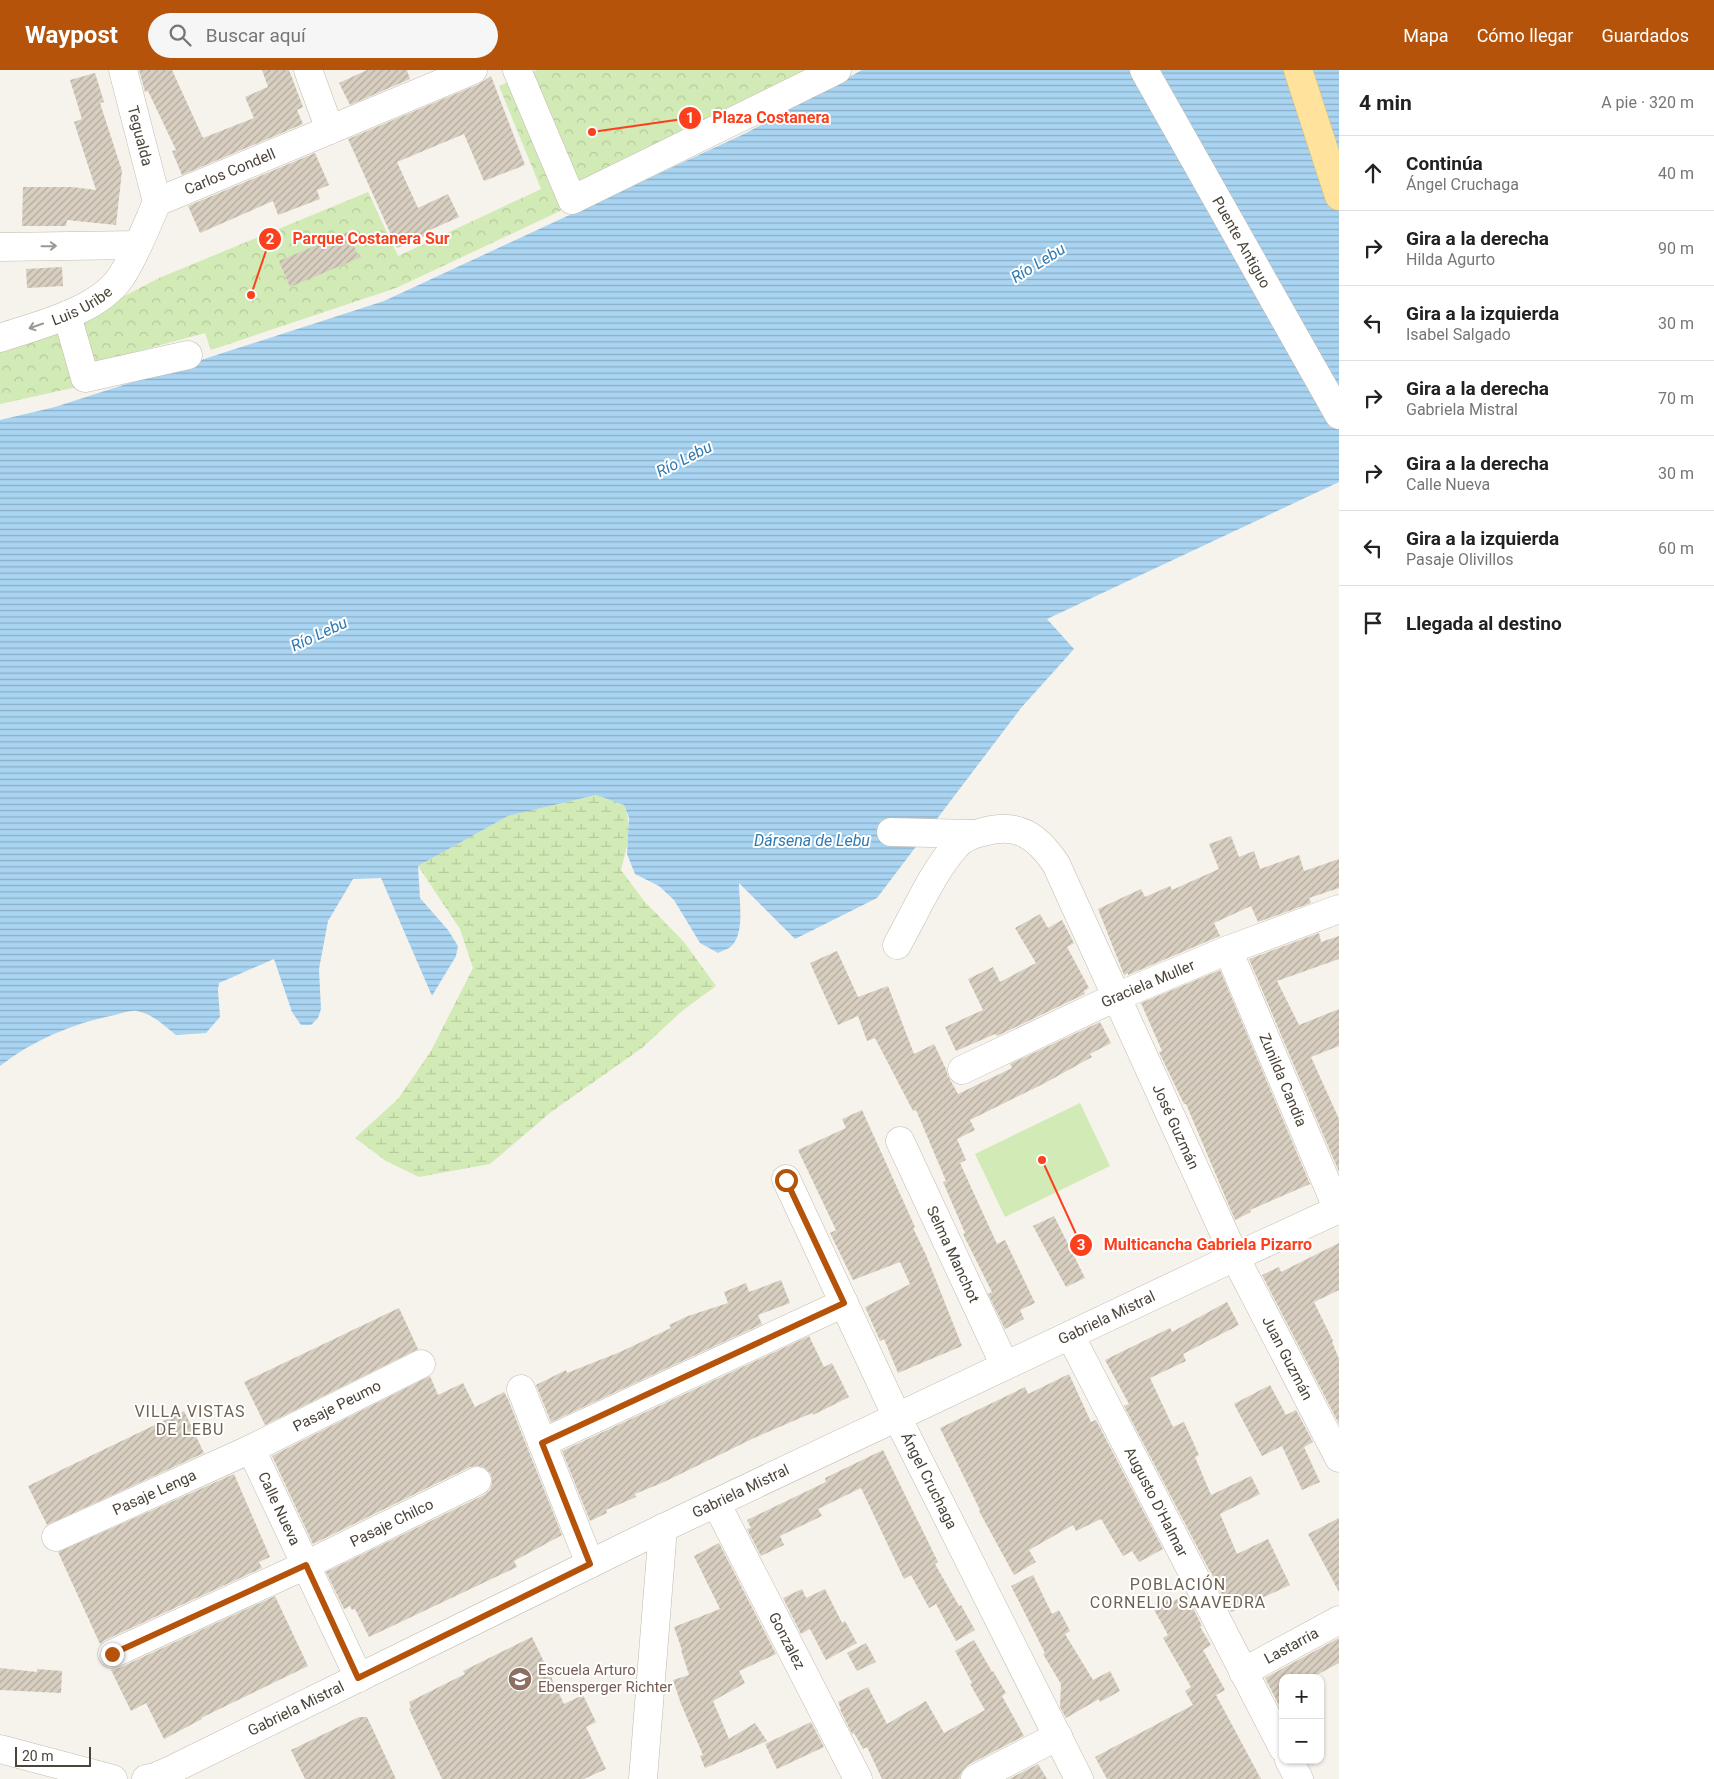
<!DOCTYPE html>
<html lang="es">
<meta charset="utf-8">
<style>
:root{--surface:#fff;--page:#f6f6f6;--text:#222;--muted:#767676;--line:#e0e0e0;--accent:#b45309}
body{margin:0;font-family:Roboto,sans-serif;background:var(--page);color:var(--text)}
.controls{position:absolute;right:15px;bottom:15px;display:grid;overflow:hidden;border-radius:10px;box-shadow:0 1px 4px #0004}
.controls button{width:45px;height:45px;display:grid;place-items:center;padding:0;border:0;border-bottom:1px solid var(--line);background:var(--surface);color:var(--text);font:25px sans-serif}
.scale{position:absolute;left:15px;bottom:12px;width:76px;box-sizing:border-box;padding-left:5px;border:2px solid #4b4439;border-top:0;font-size:14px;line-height:18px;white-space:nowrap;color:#4b4439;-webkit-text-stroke:4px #fff;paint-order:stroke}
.stop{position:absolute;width:15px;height:15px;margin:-11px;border:4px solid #b45309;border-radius:50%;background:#fff}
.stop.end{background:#b45309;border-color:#fff;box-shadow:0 1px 5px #0008}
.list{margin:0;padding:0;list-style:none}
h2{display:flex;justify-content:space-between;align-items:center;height:65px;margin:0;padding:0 20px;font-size:21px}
h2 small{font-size:16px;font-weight:400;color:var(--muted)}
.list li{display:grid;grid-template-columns:32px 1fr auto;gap:15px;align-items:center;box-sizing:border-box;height:75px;padding:0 20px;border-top:1px solid var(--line)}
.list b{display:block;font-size:19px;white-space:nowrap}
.list p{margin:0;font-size:16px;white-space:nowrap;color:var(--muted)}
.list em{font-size:16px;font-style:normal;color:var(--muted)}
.icon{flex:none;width:28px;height:28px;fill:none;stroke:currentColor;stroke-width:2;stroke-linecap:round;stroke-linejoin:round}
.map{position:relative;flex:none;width:1339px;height:1709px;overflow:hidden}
header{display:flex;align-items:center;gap:30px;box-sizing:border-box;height:70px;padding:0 25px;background:var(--accent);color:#fff}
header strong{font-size:24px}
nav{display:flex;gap:28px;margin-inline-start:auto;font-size:18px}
.search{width:350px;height:45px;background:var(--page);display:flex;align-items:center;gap:12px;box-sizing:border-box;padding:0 18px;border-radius:28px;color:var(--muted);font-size:19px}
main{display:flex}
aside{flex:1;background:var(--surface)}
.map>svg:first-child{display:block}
.forest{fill:url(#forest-crowns)}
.wetland{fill:url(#wetland-marsh)}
.pitch{fill:#d2eab5}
.water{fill:url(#water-rules)}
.building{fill:url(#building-hatch)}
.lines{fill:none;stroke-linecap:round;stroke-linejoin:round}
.minor-casing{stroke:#c2bbae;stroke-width:29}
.major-casing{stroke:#e6c16a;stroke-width:29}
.minor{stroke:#fff;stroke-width:28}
.major{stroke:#ffe39c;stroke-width:28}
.oneway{stroke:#9c9892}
.route{stroke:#b45309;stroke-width:6}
.labels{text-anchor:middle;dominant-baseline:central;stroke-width:4;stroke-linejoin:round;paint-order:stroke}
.street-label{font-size:15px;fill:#4b4439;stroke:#fff}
.education-label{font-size:15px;fill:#785e54;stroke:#fff;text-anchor:start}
.water-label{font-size:16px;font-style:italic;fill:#2e7ab2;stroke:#fff}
.neighbourhood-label{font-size:16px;letter-spacing:1px;fill:#6e6250;stroke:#fff}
.leader{fill:none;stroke:#fc3f1d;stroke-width:2}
.callout-dot{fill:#fc3f1d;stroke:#fff;stroke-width:2}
.mark-label{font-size:15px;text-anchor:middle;font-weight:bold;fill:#fff}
.callout-label{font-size:16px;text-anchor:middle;font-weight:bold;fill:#fc3f1d;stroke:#fff;stroke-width:4;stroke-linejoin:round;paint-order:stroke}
</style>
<header>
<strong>Waypost</strong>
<div class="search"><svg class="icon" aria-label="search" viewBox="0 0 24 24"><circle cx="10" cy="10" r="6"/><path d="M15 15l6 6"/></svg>Buscar aquí</div>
<nav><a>Mapa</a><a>Cómo llegar</a><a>Guardados</a></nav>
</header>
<main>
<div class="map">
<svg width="1339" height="1709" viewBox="0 0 1339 1709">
<defs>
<pattern id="forest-crowns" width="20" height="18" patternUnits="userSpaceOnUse" patternTransform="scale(1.25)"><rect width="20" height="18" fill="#d2eab5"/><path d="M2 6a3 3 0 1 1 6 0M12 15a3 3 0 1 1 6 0" fill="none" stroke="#b6ca9c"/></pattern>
<pattern id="wetland-marsh" width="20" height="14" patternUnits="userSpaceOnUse" patternTransform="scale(1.25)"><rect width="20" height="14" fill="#d2eab5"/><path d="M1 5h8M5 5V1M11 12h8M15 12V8" fill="none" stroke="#b6ca9c"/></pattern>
<pattern id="water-rules" width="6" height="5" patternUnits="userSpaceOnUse" patternTransform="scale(1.25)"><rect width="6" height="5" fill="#a9d4f2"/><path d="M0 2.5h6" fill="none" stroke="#8caec5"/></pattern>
<pattern id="building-hatch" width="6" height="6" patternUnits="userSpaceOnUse" patternTransform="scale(1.25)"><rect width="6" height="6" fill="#d8cfc1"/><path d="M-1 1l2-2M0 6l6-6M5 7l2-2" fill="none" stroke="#b1aa9e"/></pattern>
</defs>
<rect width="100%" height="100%" fill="#f6f3ec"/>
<!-- forest -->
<path class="forest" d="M 537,0 L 813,0 L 771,42 L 396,218 L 211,280 L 205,263 L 113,288 L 118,308 L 0,334 L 0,276 L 113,232 L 159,208 L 368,122 L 398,186 L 541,119 L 499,16 Z"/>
<!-- wetland -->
<path class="wetland" d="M 596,725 L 624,735 C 633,758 627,776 621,800 L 644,831 L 684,872 L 716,916 L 682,941 L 642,978 L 551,1042 L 490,1094 L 419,1107 L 386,1091 L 355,1068 L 398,1029 L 431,981 L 473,898 L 460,859 L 418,796 L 508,746 Z"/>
<!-- pitch -->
<path class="pitch" d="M 1080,1033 L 1110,1096 L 1005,1147 L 975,1084 Z"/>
<!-- water -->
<path class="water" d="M 862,0 L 1339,0 L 1339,412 L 1047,549 L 1074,579 L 1021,638 L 877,828 L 795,869 L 739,813 C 739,830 746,866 729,878 C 726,880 721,881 718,883 L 700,873 L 674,830 L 659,816 L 635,804 L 627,784 L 629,748 L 624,735 L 596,725 L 508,746 L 418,796 L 420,828 L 448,860 L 458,876 L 456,886 L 432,926 L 381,808 L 353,809 L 328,851 L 319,899 L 321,939 L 318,948 L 311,955 L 301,955 L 292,942 L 274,889 L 219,913 L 218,920 L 220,947 L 206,963 L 176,965 C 163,955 153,944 137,941 C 131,940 122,943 115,945 C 74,953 33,970 0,996 L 0,350 L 55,337 L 384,231 L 744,64 Z"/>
<!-- building -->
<path class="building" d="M 139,0 L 172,0 L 203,68 L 254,48 L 245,27 L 268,17 L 262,0 L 289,0 L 303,37 L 297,40 L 303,54 L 182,105 L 172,81 L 176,80 L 148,21 L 145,22 Z
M 367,0 L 407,0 L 410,9 L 350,35 L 339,13 Z
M 95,3 L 104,32 L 100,33 L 122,101 L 116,155 L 67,150 L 66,156 L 22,156 L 23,117 L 72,117 L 96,120 L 74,52 L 82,49 L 70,10 Z
M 491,6 L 525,95 L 484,111 L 464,64 L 397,92 L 418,138 L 448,124 L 459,147 L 428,161 L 429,164 L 397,178 L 348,69 L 479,14 Z
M 315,83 L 329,115 L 317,120 L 320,129 L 278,145 L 273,131 L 200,163 L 188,136 Z
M 348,162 L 359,188 L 290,217 L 279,191 Z
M 62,197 L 63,216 L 27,218 L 26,199 Z
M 1231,766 L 1239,787 L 1254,781 L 1260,799 L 1299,785 L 1304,801 L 1339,789 L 1339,818 L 1309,828 L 1311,833 L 1258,852 L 1251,836 L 1214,853 L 1220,866 L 1128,905 L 1128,903 L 1124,905 L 1098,839 L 1141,819 L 1145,827 L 1170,816 L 1172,820 L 1219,799 L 1209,774 Z
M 1040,844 L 1048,858 L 1062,850 L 1074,873 L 1067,877 L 1089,918 L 1084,921 L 1085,924 L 997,966 L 995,964 L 956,981 L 945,957 L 983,940 L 968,909 L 993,897 L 1000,912 L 1036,893 L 1015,858 Z
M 1319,863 L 1321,872 L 1339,866 L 1339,889 L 1277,911 L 1299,955 L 1339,939 L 1339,976 L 1311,987 L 1339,1049 L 1339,1102 L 1249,889 Z
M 837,881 L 858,927 L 888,916 L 914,984 L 934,974 L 946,999 L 948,1006 L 958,1024 L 1012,998 L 1010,994 L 1100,952 L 1111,973 L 1090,984 L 1092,987 L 1045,1013 L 970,1050 L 975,1060 L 957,1069 L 966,1090 L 960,1093 L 997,1174 L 1005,1170 L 1035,1233 L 1020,1240 L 1024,1249 L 1005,1259 L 988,1224 L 992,1222 L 963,1164 L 965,1163 L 943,1112 L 946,1111 L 916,1040 L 913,1041 L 875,968 L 867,971 L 858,946 L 838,955 L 810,893 Z
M 1220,900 L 1310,1114 L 1250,1140 L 1251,1142 L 1235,1150 L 1186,1034 L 1184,1034 L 1159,982 L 1162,981 L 1141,933 Z
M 862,1040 L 915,1157 L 913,1158 L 926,1185 L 962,1276 L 898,1303 L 884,1269 L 880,1271 L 865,1237 L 910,1214 L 900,1192 L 853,1210 L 830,1163 L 836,1160 L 798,1080 L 846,1058 L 842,1049 Z
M 1054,1146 L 1085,1208 L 1066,1217 L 1033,1156 Z
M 1339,1173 L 1339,1220 L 1314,1232 L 1333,1271 L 1332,1272 L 1339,1289 L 1339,1354 L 1262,1205 L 1279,1197 L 1281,1202 Z
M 781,1210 L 790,1233 L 758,1245 L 762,1254 L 551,1352 L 536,1315 L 566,1300 L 567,1303 L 620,1282 L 671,1258 L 669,1255 L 688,1246 L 728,1233 L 724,1222 L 746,1213 L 749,1222 Z
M 1227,1232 L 1239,1255 L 1183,1284 L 1186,1291 L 1150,1308 L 1173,1357 L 1184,1352 L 1199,1385 L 1195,1387 L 1211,1425 L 1251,1406 L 1260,1424 L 1220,1444 L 1237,1484 L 1268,1469 L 1290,1515 L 1231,1542 L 1124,1336 L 1129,1334 L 1105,1290 L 1170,1258 L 1172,1262 Z
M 399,1238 L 418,1279 L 265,1355 L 244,1312 Z
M 809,1266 L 824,1297 L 832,1293 L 849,1327 L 813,1345 L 812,1343 L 754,1368 L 664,1412 L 635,1424 L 636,1427 L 606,1440 L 607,1443 L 590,1451 L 562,1381 Z
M 1069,1304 L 1091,1352 L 1096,1350 L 1163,1479 L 1139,1492 L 1132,1481 L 1123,1486 L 1101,1449 L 1076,1461 L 1073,1455 L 1029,1480 L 1036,1492 L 1014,1505 L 979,1441 L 980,1440 L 940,1358 L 1025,1317 L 1028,1324 Z
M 430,1306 L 438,1325 L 463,1313 L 475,1337 L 504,1322 L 508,1329 L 562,1465 L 514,1491 L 517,1497 L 369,1567 L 355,1539 L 352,1540 L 350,1536 L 344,1539 L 326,1502 L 484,1425 L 490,1420 L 492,1413 L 491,1404 L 485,1398 L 479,1396 L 470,1397 L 313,1474 L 272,1386 Z
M 1270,1315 L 1286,1345 L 1296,1340 L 1313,1372 L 1304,1377 L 1320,1412 L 1302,1420 L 1282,1376 L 1262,1386 L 1234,1334 Z
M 184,1341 L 204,1383 L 47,1455 L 28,1416 Z
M 883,1380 L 938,1492 L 935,1494 L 959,1536 L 961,1535 L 975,1560 L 956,1571 L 936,1534 L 929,1538 L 911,1505 L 904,1509 L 861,1418 L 818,1439 L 822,1446 L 780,1466 L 784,1475 L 761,1486 L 747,1459 L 751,1458 L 747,1450 L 826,1412 L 825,1408 Z
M 234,1404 L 270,1487 L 259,1492 L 262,1498 L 105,1570 L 100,1574 L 58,1482 Z
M 1339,1448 L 1339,1522 L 1308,1464 Z
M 719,1473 L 776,1584 L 739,1601 L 745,1613 L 713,1631 L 729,1669 L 755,1653 L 767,1671 L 705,1698 L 700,1686 L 703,1685 L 681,1634 L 673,1610 L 689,1605 L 681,1580 L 682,1580 L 674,1557 L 720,1539 L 694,1486 Z
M 1033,1505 L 1052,1544 L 1059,1540 L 1070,1561 L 1065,1564 L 1093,1610 L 1110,1601 L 1120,1621 L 1100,1632 L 1099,1629 L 1066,1648 L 1060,1637 L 1061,1614 L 1043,1584 L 1045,1583 L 1011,1516 Z
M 802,1519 L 806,1528 L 825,1519 L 842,1553 L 845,1551 L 857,1573 L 826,1590 L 810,1559 L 801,1564 L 783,1528 Z
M 1186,1524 L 1202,1556 L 1200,1557 L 1211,1575 L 1203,1580 L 1225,1620 L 1216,1625 L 1261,1709 L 1107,1709 L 1095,1687 L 1193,1635 L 1185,1621 L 1191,1617 L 1163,1568 L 1168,1565 L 1152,1536 L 1169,1527 L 1172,1532 Z
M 275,1526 L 308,1596 L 201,1648 L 202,1649 L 164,1669 L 146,1633 L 131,1641 L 111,1600 L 119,1598 Z
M 532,1567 L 564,1634 L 583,1625 L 596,1652 L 586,1657 L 606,1699 L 584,1709 L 442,1709 L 409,1639 L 411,1638 L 409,1632 L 465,1604 L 463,1601 Z
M 1339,1568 L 1339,1593 L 1311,1608 L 1283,1608 L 1283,1643 L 1265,1608 Z
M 974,1570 L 992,1602 L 993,1601 L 1006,1623 L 1002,1626 L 1024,1666 L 968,1695 L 962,1701 L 959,1709 L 882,1709 L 867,1677 L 863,1679 L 854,1663 L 852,1664 L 840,1639 L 841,1639 L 838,1632 L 868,1617 L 887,1654 L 926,1631 L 944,1663 L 985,1640 L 970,1614 L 972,1613 L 955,1581 Z
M 866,1573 L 876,1592 L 857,1601 L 847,1583 Z
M 0,1598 L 37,1602 L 37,1599 L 62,1601 L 61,1623 L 0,1620 Z
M 359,1647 L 367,1647 L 396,1709 L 305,1709 L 291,1680 Z
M 811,1652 L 824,1677 L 777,1699 L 765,1674 Z
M 1038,1694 L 1047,1709 L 1009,1709 Z"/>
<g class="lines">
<!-- minor casing -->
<g class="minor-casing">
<g id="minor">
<path id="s1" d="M 123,0 L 157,132"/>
<path d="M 308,0 L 330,60"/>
<path d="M 517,0 L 572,130 L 837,0"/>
<path id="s2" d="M 1144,0 L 1339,345"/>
<path d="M 0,177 L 138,175"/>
<path d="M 67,245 L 85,308 L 188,285"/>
<path id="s3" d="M 0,268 C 38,255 97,242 121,207 C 136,184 146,157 157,132 L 473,0"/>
<path d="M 891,762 L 973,764"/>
<path id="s4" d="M 897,875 C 914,845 933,801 956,776 C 962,769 973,764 983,762 C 1018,752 1037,766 1056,794 L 1235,1187 L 1339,1388"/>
<path id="s5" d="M 1228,880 L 1338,1140"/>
<path id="s6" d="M 962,1000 L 1116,927 L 1228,880 L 1339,839"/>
<path id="s7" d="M 900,1071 L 1005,1296"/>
<path id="s8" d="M 786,1109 L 897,1347 L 1079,1709"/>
<path id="s9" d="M 1070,1265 L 1283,1678"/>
<path d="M 521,1319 L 590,1494"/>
<path d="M 542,1373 L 844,1233"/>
<path id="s10" d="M 251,1379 L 359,1608"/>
<path id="s11" d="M 716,1433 L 858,1709"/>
<path id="s12" d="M 56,1467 L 251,1379 L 421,1294"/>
<path id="s13" d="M 112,1584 L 306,1495 L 477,1411"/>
<path id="s14" d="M 1243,1602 L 1339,1550"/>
<path d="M 0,1679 L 113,1709"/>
<path d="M 1289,1690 L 1299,1709"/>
<path id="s15" d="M 146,1709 L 155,1707 L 171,1700 L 663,1458 L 1235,1187 L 1339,1139"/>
<path d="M 643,1709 L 663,1458"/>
<path d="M 975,1709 L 1058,1666"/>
</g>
</g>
<!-- major casing -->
<g class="major-casing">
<path id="major" d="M 1298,0 L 1339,126"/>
</g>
<!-- minor -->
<use href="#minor" class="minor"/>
<!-- major -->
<use href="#major" class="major"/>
</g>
<!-- one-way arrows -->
<defs><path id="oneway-shaft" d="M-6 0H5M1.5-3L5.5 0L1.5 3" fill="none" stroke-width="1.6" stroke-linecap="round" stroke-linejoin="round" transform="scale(1.25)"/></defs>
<g class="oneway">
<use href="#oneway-shaft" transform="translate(49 176) rotate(-1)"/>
<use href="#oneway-shaft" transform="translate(36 256) rotate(161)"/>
</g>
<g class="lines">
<!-- route -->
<path class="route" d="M 112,1584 L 306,1495 L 358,1608 L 590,1494 L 542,1373 L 844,1233 L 786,1110"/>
</g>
<!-- icons -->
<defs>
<g id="school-disc" transform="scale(1.25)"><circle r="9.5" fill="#8d6e63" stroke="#fff"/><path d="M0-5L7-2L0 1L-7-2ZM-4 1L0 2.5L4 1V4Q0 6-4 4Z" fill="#fff"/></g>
</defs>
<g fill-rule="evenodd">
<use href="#school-disc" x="520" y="1609"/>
</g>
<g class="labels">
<!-- street labels -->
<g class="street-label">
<text stroke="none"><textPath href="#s1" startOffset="68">Tegualda</textPath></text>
<text stroke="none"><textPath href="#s3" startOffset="300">Carlos Condell</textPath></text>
<text stroke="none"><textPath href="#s2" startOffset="198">Puente Antiguo</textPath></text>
<text stroke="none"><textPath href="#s3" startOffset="88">Luis Uribe</textPath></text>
<text stroke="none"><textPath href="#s6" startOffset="205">Graciela Muller</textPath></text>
<text stroke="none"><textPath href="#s5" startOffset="141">Zunilda Candia</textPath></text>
<text stroke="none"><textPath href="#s4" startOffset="522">José Guzmán</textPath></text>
<text stroke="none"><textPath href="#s7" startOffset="125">Selma Manchot</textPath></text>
<text stroke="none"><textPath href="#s15" startOffset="1066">Gabriela Mistral</textPath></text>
<text stroke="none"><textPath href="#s4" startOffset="779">Juan Guzmán</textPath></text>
<text stroke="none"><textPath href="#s12" startOffset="310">Pasaje Peumo</textPath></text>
<text stroke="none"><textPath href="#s8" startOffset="334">Ángel Cruchaga</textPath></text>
<text stroke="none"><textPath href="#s15" startOffset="661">Gabriela Mistral</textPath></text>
<text stroke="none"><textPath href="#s12" startOffset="108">Pasaje Lenga</textPath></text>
<text stroke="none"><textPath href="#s9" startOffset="188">Augusto D'Halmar</textPath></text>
<text stroke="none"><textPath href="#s10" startOffset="66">Calle Nueva</textPath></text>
<text stroke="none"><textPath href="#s13" startOffset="309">Pasaje Chilco</textPath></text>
<text stroke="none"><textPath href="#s11" startOffset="155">Gonzalez</textPath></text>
<text stroke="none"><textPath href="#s14" startOffset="55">Lastarria</textPath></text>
<text stroke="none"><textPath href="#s15" startOffset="166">Gabriela Mistral</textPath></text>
</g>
<!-- education labels -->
<g class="education-label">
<text x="538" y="1600">Escuela Arturo<tspan x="538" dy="17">Ebensperger Richter</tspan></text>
</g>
<!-- water labels -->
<g class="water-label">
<text transform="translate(1038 193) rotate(-32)">Río Lebu</text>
<text transform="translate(684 389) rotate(-27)">Río Lebu</text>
<text transform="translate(319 564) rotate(-25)">Río Lebu</text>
<text x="812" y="770">Dársena de Lebu</text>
</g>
<!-- neighbourhood labels -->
<g class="neighbourhood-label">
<text x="190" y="1341">VILLA VISTAS<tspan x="190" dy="18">DE LEBU</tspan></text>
<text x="1178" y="1514">POBLACIÓN<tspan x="1178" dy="18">CORNELIO SAAVEDRA</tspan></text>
</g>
</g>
<!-- callouts -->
<path class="leader" d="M592 62L690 48M251 225L270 169M1042 1090L1081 1175"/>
<g class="callout-dot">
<circle cx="592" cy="62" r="5"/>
<circle cx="251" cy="225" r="5"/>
<circle cx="1042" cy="1090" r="5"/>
<circle cx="690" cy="48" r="12"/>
<circle cx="270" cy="169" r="12"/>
<circle cx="1081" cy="1175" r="12"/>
</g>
<g class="mark-label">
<text x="690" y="53">1</text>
<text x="270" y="174">2</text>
<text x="1081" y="1180">3</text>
</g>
<g class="callout-label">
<text x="771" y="53">Plaza Costanera</text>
<text x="371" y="174">Parque Costanera Sur</text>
<text x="1208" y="1180">Multicancha Gabriela Pizarro</text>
</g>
</svg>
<div class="controls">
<button>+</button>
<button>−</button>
</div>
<div class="scale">20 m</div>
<div class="stop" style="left:786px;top:1110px"></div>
<div class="stop end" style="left:112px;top:1584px"></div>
</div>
<aside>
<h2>4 min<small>A pie · 320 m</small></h2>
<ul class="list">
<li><svg class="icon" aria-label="ahead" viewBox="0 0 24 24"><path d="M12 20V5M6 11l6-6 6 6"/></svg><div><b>Continúa</b><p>Ángel Cruchaga</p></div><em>40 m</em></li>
<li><svg class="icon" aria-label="right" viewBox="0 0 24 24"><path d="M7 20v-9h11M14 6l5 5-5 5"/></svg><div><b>Gira a la derecha</b><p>Hilda Agurto</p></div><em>90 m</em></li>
<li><svg class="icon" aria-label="left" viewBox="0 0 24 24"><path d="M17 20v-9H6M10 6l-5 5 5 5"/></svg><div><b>Gira a la izquierda</b><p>Isabel Salgado</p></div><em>30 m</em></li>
<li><svg class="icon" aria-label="right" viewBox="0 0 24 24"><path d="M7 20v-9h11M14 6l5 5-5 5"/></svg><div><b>Gira a la derecha</b><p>Gabriela Mistral</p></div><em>70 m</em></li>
<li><svg class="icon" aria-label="right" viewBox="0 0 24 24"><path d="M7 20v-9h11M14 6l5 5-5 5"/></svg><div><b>Gira a la derecha</b><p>Calle Nueva</p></div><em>30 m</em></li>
<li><svg class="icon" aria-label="left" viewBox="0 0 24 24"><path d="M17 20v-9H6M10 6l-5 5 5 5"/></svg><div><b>Gira a la izquierda</b><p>Pasaje Olivillos</p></div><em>60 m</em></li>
<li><svg class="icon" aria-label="arrive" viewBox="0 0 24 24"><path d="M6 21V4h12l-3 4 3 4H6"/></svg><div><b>Llegada al destino</b></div></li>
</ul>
</aside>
</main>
